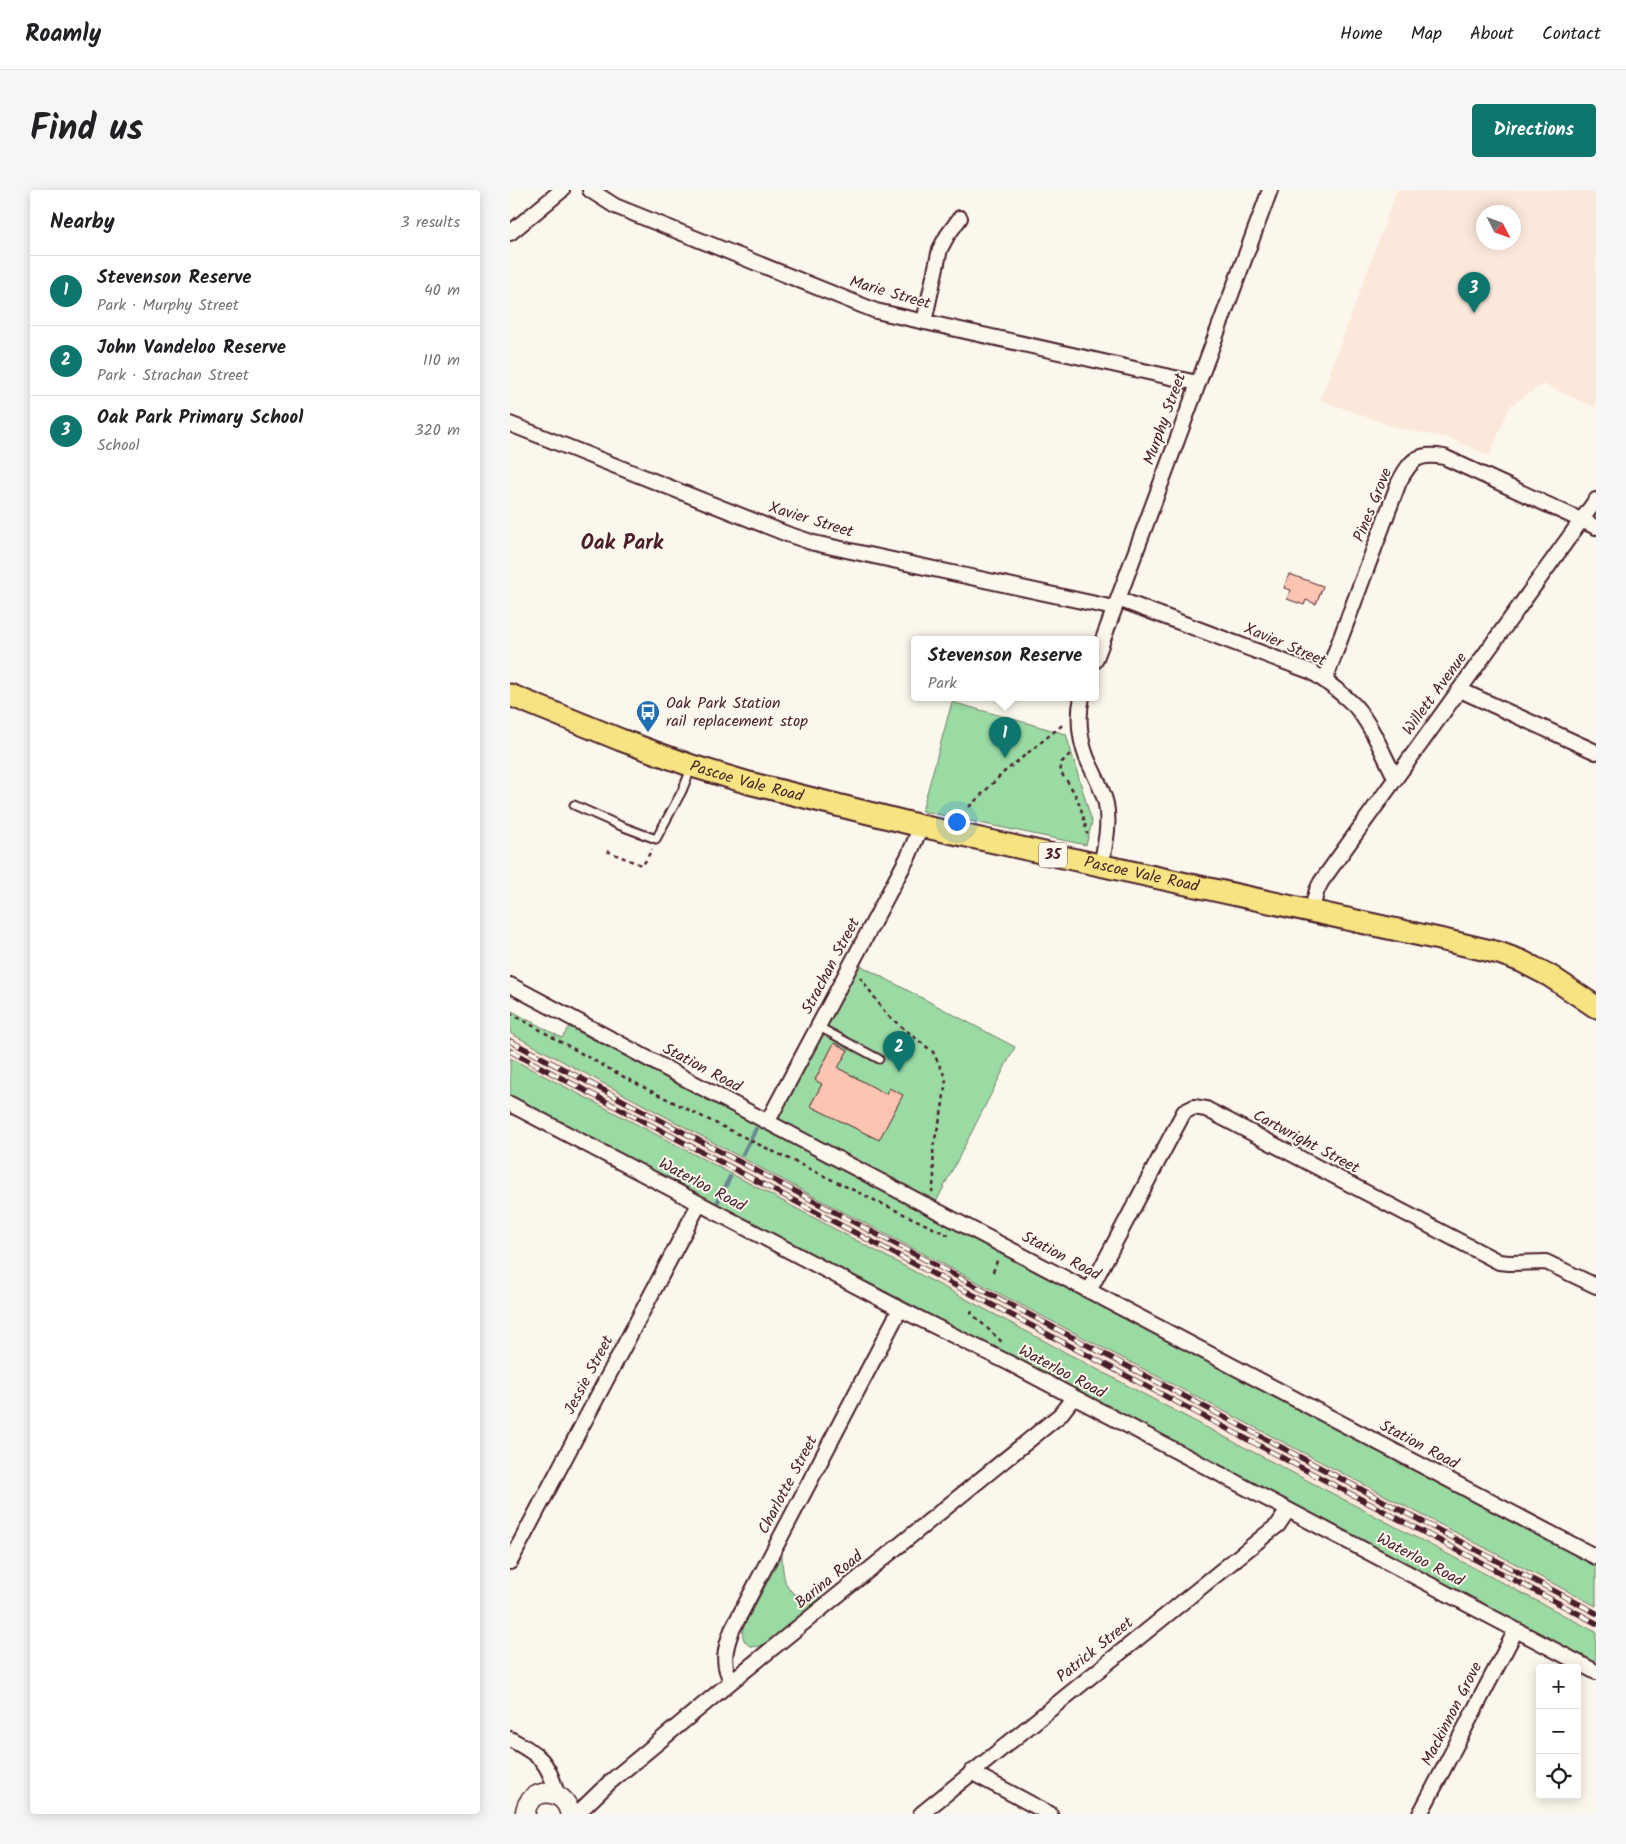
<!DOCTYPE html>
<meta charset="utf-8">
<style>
:root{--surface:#fff;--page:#f6f6f6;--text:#202124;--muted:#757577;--line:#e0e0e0;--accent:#0f766e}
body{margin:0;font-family:Kalam,sans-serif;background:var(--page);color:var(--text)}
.controls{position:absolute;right:15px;bottom:15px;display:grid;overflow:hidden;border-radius:5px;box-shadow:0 2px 12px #0003}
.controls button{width:45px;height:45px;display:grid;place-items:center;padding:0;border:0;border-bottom:1px solid var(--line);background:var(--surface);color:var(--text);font:25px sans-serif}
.compass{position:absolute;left:966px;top:15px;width:45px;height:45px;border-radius:50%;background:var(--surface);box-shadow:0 2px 12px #0003;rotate:132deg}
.you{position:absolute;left:446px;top:631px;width:18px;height:18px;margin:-12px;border:4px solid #fff;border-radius:50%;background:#1a73e8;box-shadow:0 0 0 8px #1a73e833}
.badge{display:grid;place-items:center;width:32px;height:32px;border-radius:50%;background:var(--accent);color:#fff;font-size:16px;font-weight:700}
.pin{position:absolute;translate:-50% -41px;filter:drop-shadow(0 1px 2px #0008)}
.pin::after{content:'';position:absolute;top:26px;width:18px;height:15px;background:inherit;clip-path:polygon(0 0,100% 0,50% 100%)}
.popup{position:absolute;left:401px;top:446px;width:188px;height:65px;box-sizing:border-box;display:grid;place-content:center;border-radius:5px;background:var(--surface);filter:drop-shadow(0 1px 4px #0005);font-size:16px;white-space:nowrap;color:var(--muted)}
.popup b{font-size:19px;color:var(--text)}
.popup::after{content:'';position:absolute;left:50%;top:100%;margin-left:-10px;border:10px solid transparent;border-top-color:var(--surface)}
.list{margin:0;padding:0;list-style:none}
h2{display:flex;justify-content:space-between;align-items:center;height:65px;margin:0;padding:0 20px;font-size:21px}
h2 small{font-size:16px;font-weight:400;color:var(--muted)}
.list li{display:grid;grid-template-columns:32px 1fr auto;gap:15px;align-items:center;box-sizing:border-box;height:70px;padding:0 20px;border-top:1px solid var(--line)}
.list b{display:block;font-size:19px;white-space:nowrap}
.list p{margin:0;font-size:16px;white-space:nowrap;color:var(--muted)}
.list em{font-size:16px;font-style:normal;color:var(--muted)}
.icon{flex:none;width:28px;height:28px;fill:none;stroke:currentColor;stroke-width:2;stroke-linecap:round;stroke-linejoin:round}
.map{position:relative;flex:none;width:1086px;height:1624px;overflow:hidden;border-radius:5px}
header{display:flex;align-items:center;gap:30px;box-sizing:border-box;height:70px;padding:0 25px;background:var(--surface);border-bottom:1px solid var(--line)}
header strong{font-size:24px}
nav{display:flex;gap:28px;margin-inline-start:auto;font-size:18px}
.intro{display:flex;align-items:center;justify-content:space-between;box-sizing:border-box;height:120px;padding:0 30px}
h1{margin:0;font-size:35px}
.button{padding:12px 22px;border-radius:5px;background:var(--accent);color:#fff;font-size:18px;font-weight:700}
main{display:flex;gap:30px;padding:0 30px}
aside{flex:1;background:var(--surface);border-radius:5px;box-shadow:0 2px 12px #0003}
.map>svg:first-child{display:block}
.built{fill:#fce8db;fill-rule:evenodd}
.green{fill:#9adaa3;stroke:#727c67}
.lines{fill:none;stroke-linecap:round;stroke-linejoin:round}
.stream{stroke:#698990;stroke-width:4.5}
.building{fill:#fdc4b2;stroke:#4a1f2b}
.service-casing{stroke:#4a1f2b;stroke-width:11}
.minor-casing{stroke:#4a1f2b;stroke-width:18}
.secondary-casing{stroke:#4a1f2b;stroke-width:22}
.primary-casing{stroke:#4a1f2b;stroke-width:25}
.path{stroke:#4a1f2b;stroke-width:2.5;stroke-dasharray:4 4;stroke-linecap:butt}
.service{stroke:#fbf7ec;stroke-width:7}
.minor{stroke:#fbf7ec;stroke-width:14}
.secondary{stroke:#fbf7ec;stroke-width:19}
.primary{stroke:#f6e381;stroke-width:21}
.rail-casing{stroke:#4a1f2b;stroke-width:5.5}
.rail{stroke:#fbf7ec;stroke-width:4;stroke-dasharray:11;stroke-linecap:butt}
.labels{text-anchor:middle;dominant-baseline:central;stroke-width:4;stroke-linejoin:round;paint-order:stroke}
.shield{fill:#fbf7ec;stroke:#7f6065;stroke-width:1}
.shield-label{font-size:15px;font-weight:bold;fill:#4a1f2b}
.street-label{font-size:16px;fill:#4a1f2b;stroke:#fbf7ec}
.poi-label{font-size:16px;fill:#4a1f2b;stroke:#fbf7ec;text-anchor:start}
.district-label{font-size:21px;font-weight:bold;fill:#4a1f2b;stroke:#fbf7ec}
</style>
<header>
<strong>Roamly</strong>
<nav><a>Home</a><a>Map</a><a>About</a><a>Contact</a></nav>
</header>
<div class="intro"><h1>Find us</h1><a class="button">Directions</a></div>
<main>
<aside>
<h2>Nearby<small>3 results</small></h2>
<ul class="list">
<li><span class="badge">1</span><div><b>Stevenson Reserve</b><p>Park · Murphy Street</p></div><em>40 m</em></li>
<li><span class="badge">2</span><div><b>John Vandeloo Reserve</b><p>Park · Strachan Street</p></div><em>110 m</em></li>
<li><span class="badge">3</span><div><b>Oak Park Primary School</b><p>School</p></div><em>320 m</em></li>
</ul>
</aside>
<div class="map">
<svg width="1086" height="1624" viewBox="0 0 1086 1624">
<rect width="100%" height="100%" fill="#fbf7ec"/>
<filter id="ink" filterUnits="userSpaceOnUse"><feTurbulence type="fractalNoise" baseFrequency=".02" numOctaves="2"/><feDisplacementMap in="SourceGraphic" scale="10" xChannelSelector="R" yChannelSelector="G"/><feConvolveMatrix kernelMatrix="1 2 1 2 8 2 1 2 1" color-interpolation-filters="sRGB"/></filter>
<g filter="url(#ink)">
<!-- built -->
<path class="built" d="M 887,0 L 1086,0 L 1086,218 L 1033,194 L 1000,216 L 979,266 L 939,248 L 887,238 L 810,210 ZM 974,22 L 1004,22 L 1004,52 L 974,52 Z
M 0,843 L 301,1005 L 1086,1416 L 1086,1442 L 669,1223 L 237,992 L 0,868 Z"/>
<!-- green -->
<path class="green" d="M 442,512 L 556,544 L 582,632 L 576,655 L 412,621 Z
M 342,771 L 505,857 L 420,1024 L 257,939 Z
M 0,820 L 52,848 L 59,837 L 1086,1376 L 1086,1416 L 301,1005 L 0,843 Z
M 0,868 L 237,992 L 669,1223 L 1086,1442 L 1086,1473 L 485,1158 L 0,907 Z
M 272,1364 C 273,1396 276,1410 312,1407 L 259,1452 C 245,1461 230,1457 233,1438 Z"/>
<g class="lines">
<!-- stream -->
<path class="stream" d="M 233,964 L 246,939
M 208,1011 L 220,987"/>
</g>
<!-- building -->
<path class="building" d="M 779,384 L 813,396 L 806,414 L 796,410 L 794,415 L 777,409 L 781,400 L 774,398 Z
M 324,853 L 338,860 L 328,878 L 376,904 L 379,898 L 393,905 L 369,950 L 300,916 L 312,894 L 305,890 Z"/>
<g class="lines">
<!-- service casing -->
<g class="service-casing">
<path id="service" d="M 64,615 L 111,636 L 146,649 L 172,601 L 181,579
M 309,837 L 369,869"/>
</g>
<!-- minor casing -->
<g class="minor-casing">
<path id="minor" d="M 80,0 L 105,16 L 366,121 L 687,193
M 0,43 L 52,0
M 414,132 L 430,59 L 437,46 L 450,28
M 0,234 L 277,344 L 304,353 L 604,418
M 608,409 L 802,482 C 817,492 832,503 845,516 C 862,536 873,564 885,587
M 585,471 L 760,0
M 815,490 L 889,292 C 901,270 907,262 934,267 L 1086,337
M 950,500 L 1086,562
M 572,507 C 567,529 570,555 580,575 C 586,588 593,600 596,614 C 600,635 595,655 591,676
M 801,722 L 807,700 L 811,692 L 1086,310
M 0,795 L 191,897 L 1086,1367
M 0,914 L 390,1119 L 501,1174 L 1086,1482
M 258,931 L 399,665 L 411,636
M 579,1101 L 674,922 L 684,917 L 696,919 L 989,1072 L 999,1073 L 1036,1072 L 1086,1096
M 0,1372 L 189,1014
M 222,1491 C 211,1475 215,1458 222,1440 L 390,1119
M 0,1549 C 30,1565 38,1571 47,1604
M 461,1582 L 540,1624
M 60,1623 L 71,1620 L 100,1592 L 222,1491 L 550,1225 L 563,1208
M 411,1624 L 759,1342 L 768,1335 L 778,1320
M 910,1624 L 1006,1440"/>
</g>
<!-- secondary casing -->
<g class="secondary-casing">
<path id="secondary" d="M 15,1624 C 18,1596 55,1596 60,1624"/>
</g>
<!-- primary casing -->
<g class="primary-casing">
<g id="primary">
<path id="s1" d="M 0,505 L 111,550 L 182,576 L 239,593 L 411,636 L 938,751 L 989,763 L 1011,771 L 1040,786 L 1086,817"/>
</g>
</g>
<!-- path -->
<path class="path" d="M 560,564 L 552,572 L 550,582 C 566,601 573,620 577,644
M 459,617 L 494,582 L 555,533
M 97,661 L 131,675 L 135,672 L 142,659
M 350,787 L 377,825 L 423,862 L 436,889 L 432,920 L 423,957 L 424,989 L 422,1002
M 0,823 C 54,853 107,885 163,912 C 255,958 347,1002 440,1046
M 483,1082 L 488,1068
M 462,1121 L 461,1123 L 493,1153"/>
<!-- service -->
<use href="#service" class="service"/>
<!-- minor -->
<use href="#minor" class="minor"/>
<!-- secondary -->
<use href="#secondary" class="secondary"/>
<!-- primary -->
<use href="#primary" class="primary"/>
<!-- rail casing -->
<g class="rail-casing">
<path id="rail" d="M 0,851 L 1086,1423
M 0,861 L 1086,1433"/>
</g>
<!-- rail -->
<use href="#rail" class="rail"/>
</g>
</g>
<!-- icons -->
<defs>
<g id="bus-pin" transform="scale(1.25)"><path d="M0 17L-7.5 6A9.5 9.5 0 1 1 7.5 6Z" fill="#1f6fb2" stroke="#fbf7ec"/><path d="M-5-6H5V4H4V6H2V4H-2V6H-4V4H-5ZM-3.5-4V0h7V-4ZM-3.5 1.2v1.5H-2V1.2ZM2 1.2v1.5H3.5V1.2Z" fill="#fff"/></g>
</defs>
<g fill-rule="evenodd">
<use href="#bus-pin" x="138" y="522"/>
</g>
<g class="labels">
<!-- shield labels -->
<rect class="shield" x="529" y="652.5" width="28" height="25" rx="4"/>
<g class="shield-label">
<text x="543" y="665">35</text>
</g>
<!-- street labels -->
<g class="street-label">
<text transform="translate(380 103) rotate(16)">Marie Street</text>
<text transform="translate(655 229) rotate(-70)">Murphy Street</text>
<text transform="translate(863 315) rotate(-68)">Pines Grove</text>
<text transform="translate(301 330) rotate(17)">Xavier Street</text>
<text transform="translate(775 455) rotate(23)">Xavier Street</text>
<text transform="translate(925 504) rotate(-54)">Willett Avenue</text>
<text stroke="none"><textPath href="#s1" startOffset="252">Pascoe Vale Road</textPath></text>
<text stroke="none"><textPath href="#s1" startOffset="658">Pascoe Vale Road</textPath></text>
<text transform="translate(321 776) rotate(-62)">Strachan Street</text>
<text transform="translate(192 878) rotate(28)">Station Road</text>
<text transform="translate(796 952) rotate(28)">Cartwright Street</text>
<text transform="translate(192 995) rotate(28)">Waterloo Road</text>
<text transform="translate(551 1066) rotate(28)">Station Road</text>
<text transform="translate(552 1182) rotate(28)">Waterloo Road</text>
<text transform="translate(79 1185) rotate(-62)">Jessie Street</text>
<text transform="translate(909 1255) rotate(28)">Station Road</text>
<text transform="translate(278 1295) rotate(-62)">Charlotte Street</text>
<text transform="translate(910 1370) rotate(28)">Waterloo Road</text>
<text transform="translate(319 1390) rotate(-39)">Barina Road</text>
<text transform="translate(585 1460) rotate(-39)">Patrick Street</text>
<text transform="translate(942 1524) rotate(-63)">Mackinnon Grove</text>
</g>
<!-- poi labels -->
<g class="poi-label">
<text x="156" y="513">Oak Park Station<tspan x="156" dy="18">rail replacement stop</tspan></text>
</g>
<!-- district labels -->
<g class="district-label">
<text x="112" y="353">Oak Park</text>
</g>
</g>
</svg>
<div class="controls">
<button>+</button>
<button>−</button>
<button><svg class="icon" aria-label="locate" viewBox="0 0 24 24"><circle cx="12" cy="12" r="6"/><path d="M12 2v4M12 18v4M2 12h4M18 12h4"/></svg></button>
</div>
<svg class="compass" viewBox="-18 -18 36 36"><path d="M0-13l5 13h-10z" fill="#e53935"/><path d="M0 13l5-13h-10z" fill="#757577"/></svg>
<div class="you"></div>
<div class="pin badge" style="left:495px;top:568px">1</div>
<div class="popup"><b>Stevenson Reserve</b>Park</div>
<div class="pin badge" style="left:389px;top:882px">2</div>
<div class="pin badge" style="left:964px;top:123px">3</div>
</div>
</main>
